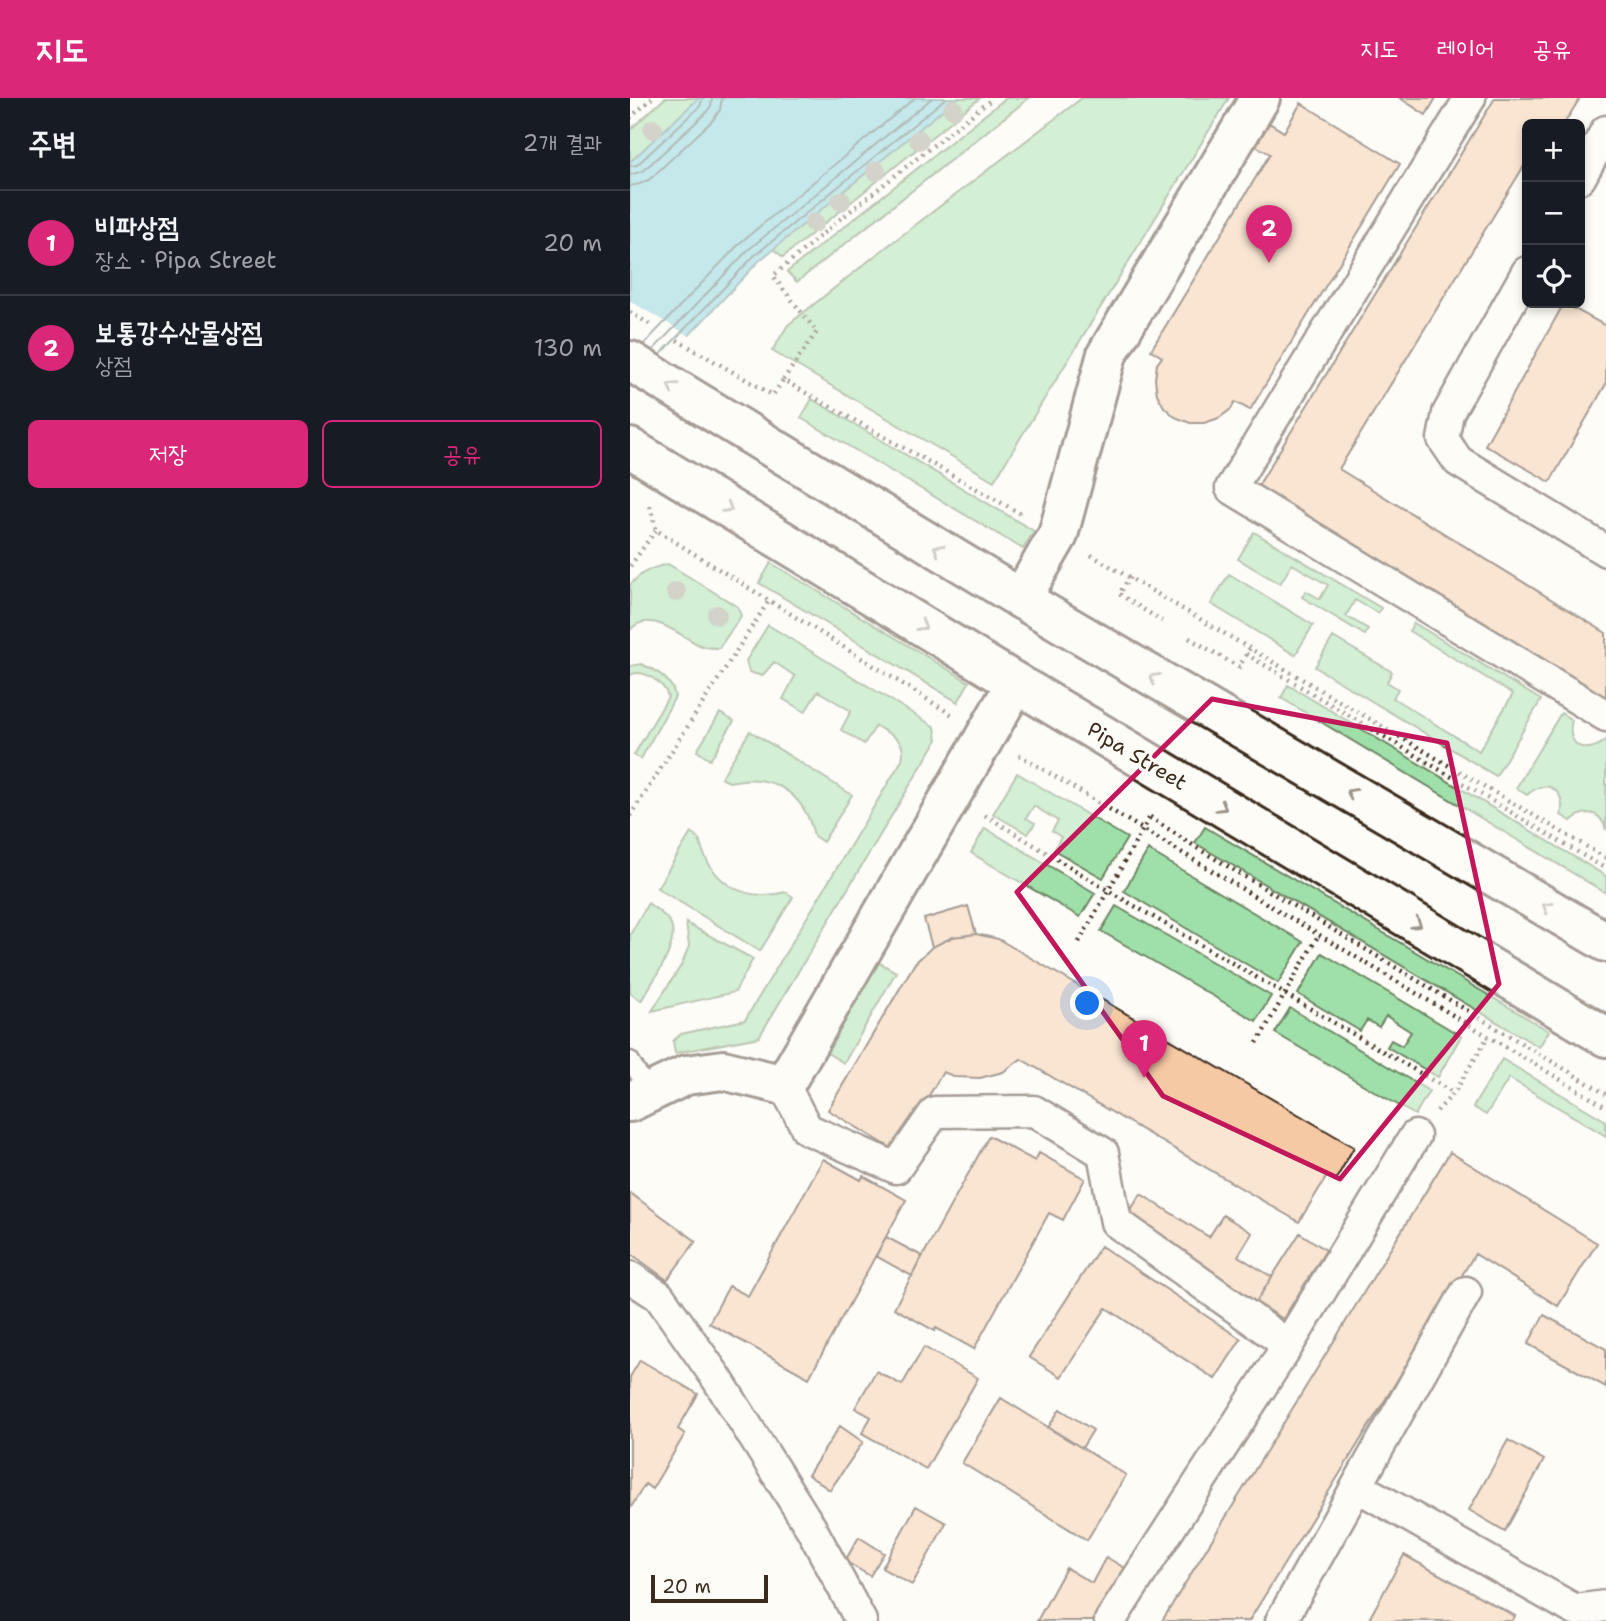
<!DOCTYPE html>
<html lang="ko">
<meta charset="utf-8">
<style>
:root{--surface:#171b24;--page:#242831;--text:#f1f3f6;--muted:#9ea1a6;--line:#363941;--accent:#db2777}
body{margin:0;font-family:"Shantell Sans","Poor Story",sans-serif;background:var(--page);color:var(--text)}
.controls{position:absolute;right:21px;top:21px;display:grid;overflow:hidden;border-radius:10px;box-shadow:0 4px 10px #0003}
.controls button{width:63px;height:63px;display:grid;place-items:center;padding:0;border:0;border-bottom:2px solid var(--line);background:var(--surface);color:var(--text);font:35px sans-serif}
.scale{position:absolute;left:21px;bottom:18px;width:117px;box-sizing:border-box;padding-left:7px;border:4px solid #3b2a1e;border-top:0;font-size:19px;line-height:24px;white-space:nowrap;color:#3b2a1e;-webkit-text-stroke:5px #fdfcf7;paint-order:stroke}
.you{position:absolute;left:458px;top:906px;width:24px;height:24px;margin:-18px;border:5px solid #fff;border-radius:50%;background:#1a73e8;box-shadow:0 0 0 10px #1a73e833}
.badge{display:grid;place-items:center;width:46px;height:46px;border-radius:50%;background:var(--accent);color:#fff;font-size:23px;font-weight:700}
.pin{position:absolute;translate:-50% -58px;filter:drop-shadow(0 2px 4px #0008)}
.pin::after{content:'';position:absolute;top:37px;width:24px;height:21px;background:inherit;clip-path:polygon(0 0,100% 0,50% 100%)}
.list{margin:0;padding:0;list-style:none}
h2{display:flex;justify-content:space-between;align-items:center;height:91px;margin:0;padding:0 28px;font-size:30px}
h2 small{font-size:23px;font-weight:400;color:var(--muted)}
.list li{display:grid;grid-template-columns:46px 1fr auto;gap:21px;align-items:center;box-sizing:border-box;height:105px;padding:0 28px;border-top:2px solid var(--line)}
.list b{display:block;font-size:26px;white-space:nowrap}
.list p{margin:0;font-size:23px;white-space:nowrap;color:var(--muted)}
.list em{font-size:23px;font-style:normal;color:var(--muted)}
.actions{display:flex;gap:14px;padding:21px 28px}
.actions a{flex:1;padding:16px 0;border:2px solid var(--accent);border-radius:10px;text-align:center;font-size:24px;color:var(--accent)}
.actions .main{background:var(--accent);color:#fff}
.icon{flex:none;width:38px;height:38px;fill:none;stroke:currentColor;stroke-width:2;stroke-linecap:round;stroke-linejoin:round}
.map{position:relative;flex:none;width:976px;height:1523px;overflow:hidden}
header{display:flex;align-items:center;gap:42px;box-sizing:border-box;height:98px;padding:0 35px;background:var(--accent);color:#fff}
header strong{font-size:33px}
nav{display:flex;gap:38px;margin-inline-start:auto;font-size:24px}
main{display:flex}
aside{flex:1;background:var(--surface)}
.map>svg:first-child{display:block}
.green{fill:#9fe0aa;stroke:#6d8564;stroke-width:2}
.water{fill:#81d1dc;stroke:#658e90;stroke-width:2}
.pier{fill:#fdfcf7}
.lines{fill:none;stroke-linecap:round;stroke-linejoin:round}
.shore{stroke:#576d6a;stroke-width:2}
.building{fill:#f5c9a4;stroke:#3b2a1e;stroke-width:2}
.lane-casing{stroke:#3b2a1e;stroke-width:21}
.street-casing{stroke:#3b2a1e;stroke-width:35}
.secondary-casing{stroke:#3b2a1e;stroke-width:44}
.primary-casing{stroke:#3b2a1e;stroke-width:44}
.path{stroke:#3b2a1e;stroke-width:4.5;stroke-dasharray:2 5;stroke-linecap:butt}
.lane{stroke:#fdfcf7;stroke-width:16}
.street{stroke:#fdfcf7;stroke-width:30}
.secondary{stroke:#fdfcf7;stroke-width:38}
.primary{stroke:#fdfcf7;stroke-width:38}
.tree{fill:#a0a293}
.oneway{stroke:#9c938a}
.marked{fill:none;stroke:#c2185b;stroke-width:5;stroke-linejoin:round}
.labels{text-anchor:middle;dominant-baseline:central;stroke-width:7;stroke-linejoin:round;paint-order:stroke}
.street-label{font-size:21px;fill:#3b2a1e;stroke:#fdfcf7}
</style>
<header>
<strong>지도</strong>
<nav><a>지도</a><a>레이어</a><a>공유</a></nav>
</header>
<main>
<aside>
<h2>주변<small>2개 결과</small></h2>
<ul class="list">
<li><span class="badge">1</span><div><b>비파상점</b><p>장소 · Pipa Street</p></div><em>20 m</em></li>
<li><span class="badge">2</span><div><b>보통강수산물상점</b><p>상점</p></div><em>130 m</em></li>
</ul>
<div class="actions"><a class="main">저장</a><a>공유</a></div>
</aside>
<div class="map">
<svg width="976" height="1523" viewBox="0 0 976 1523">
<rect width="100%" height="100%" fill="#fdfcf7"/>
<filter id="ink" filterUnits="userSpaceOnUse"><feTurbulence type="fractalNoise" baseFrequency=".0143" numOctaves="2"/><feDisplacementMap in="SourceGraphic" scale="14" xChannelSelector="R" yChannelSelector="G"/><feConvolveMatrix kernelMatrix="1 2 1 2 8 2 1 2 1" color-interpolation-filters="sRGB"/></filter>
<g filter="url(#ink)">
<!-- green -->
<path class="green" d="M 35,0 L 69,0 L 0,64 L 0,32 Z
M 327,0 L 350,0 L 153,159 L 143,151 Z
M 376,0 L 399,0 L 167,184 L 157,174 Z
M 452,0 L 599,0 L 364,383 L 142,253 L 158,227 L 246,157 Z
M 182,301 L 404,433 L 393,451 L 171,320 Z
M 624,434 L 751,510 L 748,515 L 725,502 L 716,518 L 738,531 L 735,537 L 672,499 L 676,493 L 690,501 L 698,487 L 662,466 L 650,486 L 608,461 Z
M 141,465 L 339,584 L 328,604 L 129,485 Z
M 38,466 L 108,509 L 111,518 L 89,550 C 83,550 78,550 72,548 C 52,540 20,509 0,532 L 0,487 C 11,474 21,470 38,466 Z
M 599,476 L 683,527 L 665,557 L 581,506 Z
M 784,525 L 911,602 L 866,678 L 685,569 L 703,539 L 762,574 L 757,584 L 768,591 L 763,600 L 849,653 L 883,596 L 779,533 Z
M 138,527 L 305,629 L 307,642 L 129,939 L 45,955 L 43,943 L 51,936 L 115,922 L 272,662 C 277,641 262,638 246,628 L 234,646 L 211,632 L 221,613 L 188,593 L 175,614 L 153,601 L 165,578 L 144,564 L 132,578 L 119,574 L 116,563 Z
M 11,566 C 26,572 43,582 45,599 L 11,661 L 4,657 L 38,599 C 35,585 13,570 0,577 L 0,568 Z
M 658,587 L 976,778 L 976,795 L 651,600 Z
M 90,615 L 104,623 L 80,662 L 67,653 Z
M 931,615 L 942,622 C 935,649 957,658 976,642 L 976,732 C 971,712 954,711 941,723 L 931,717 C 937,692 916,679 897,697 L 886,690 Z
M 120,633 L 222,697 L 193,744 L 184,738 C 175,695 142,674 99,684 L 91,680 Z
M 387,675 L 497,740 L 473,780 L 424,752 L 431,739 L 422,733 L 428,723 L 404,708 L 396,720 L 405,725 L 398,736 L 363,716 Z
M 575,729 L 919,933 L 909,949 L 565,745 Z
M 355,730 L 465,795 L 450,819 L 341,755 Z
M 61,735 L 69,741 C 80,784 112,805 156,794 L 163,799 L 130,853 L 27,790 Z
M 518,752 L 673,844 L 648,885 L 494,793 Z
M 18,805 C 24,810 34,816 39,823 C 53,844 22,884 11,903 L 0,895 L 0,837 Z
M 486,808 L 641,898 L 626,923 L 471,833 Z
M 56,825 L 123,861 L 105,894 L 22,913 L 52,866 L 59,848 Z
M 692,855 L 831,938 L 808,979 L 757,949 L 761,942 L 772,948 L 781,934 L 756,918 L 749,929 L 737,922 L 730,933 L 668,896 Z
M 246,863 L 266,874 L 214,965 L 194,953 Z
M 660,910 L 799,993 L 785,1017 L 645,935 Z
M 872,961 L 976,1023 L 976,1038 L 879,980 L 856,1017 L 843,1009 Z"/>
<!-- water -->
<path class="water" d="M 69,0 L 327,0 L 129,163 L 0,300 L 0,64 Z"/>
<!-- pier -->
<path class="pier" d="M 0,203 L 61,239 L 0,304 Z"/>
<g class="lines">
<!-- shore -->
<path class="shore" d="M 0,68 L 7,67 L 70,8 L 73,0
M 0,77 L 13,73 L 76,15 L 81,8 L 82,0
M 0,88 L 10,86 L 20,81 L 83,22 L 90,12 L 92,0
M 13,247 L 111,144 L 285,0
M 23,252 L 118,152 L 302,0
M 30,257 L 124,158 L 316,0"/>
</g>
<!-- building -->
<path class="building" d="M 770,0 L 806,0 L 796,17 Z
M 865,0 L 950,0 L 934,26 L 897,26 L 897,63 L 709,371 L 976,535 L 976,603 L 628,388 Z
M 671,5 L 770,66 L 620,312 L 605,304 L 601,311 L 589,320 L 574,325 L 560,325 L 545,319 L 534,309 L 527,296 L 525,281 L 527,266 L 532,259 L 521,252 L 640,56 L 626,48 L 639,25 L 654,34 Z
M 934,205 L 976,228 L 976,286 L 920,384 L 855,347 Z
M 338,808 L 346,836 L 323,839 L 302,849 L 294,821 Z
M 346,836 L 368,841 L 389,853 L 724,1049 L 705,1083 L 697,1078 L 669,1124 L 391,961 L 373,974 L 350,980 L 326,979 L 313,974 L 266,1053 L 198,1012 L 285,865 L 302,849 L 323,839 Z
M 359,1038 L 405,1063 L 409,1055 L 455,1081 L 433,1122 L 419,1115 L 344,1251 L 306,1230 L 305,1233 L 264,1210 Z
M 820,1054 L 967,1145 L 928,1208 L 845,1156 L 619,1523 L 532,1523 Z
M 193,1061 L 231,1082 L 233,1078 L 276,1102 L 179,1280 L 79,1225 L 99,1188 L 118,1198 Z
M 0,1095 L 66,1143 L 37,1182 L 0,1155 Z
M 511,1096 L 579,1139 L 593,1117 L 622,1135 L 608,1158 L 642,1179 L 626,1204 L 495,1121 Z
M 670,1135 L 696,1152 L 653,1221 L 626,1204 Z
M 256,1139 L 292,1158 L 282,1178 L 246,1158 Z
M 471,1148 L 611,1241 L 585,1281 L 476,1210 L 431,1279 L 399,1259 Z
M 914,1217 L 976,1251 L 976,1289 L 898,1246 Z
M 294,1249 L 348,1280 L 296,1371 L 232,1335 L 241,1319 L 225,1310 L 246,1273 L 272,1287 Z
M 10,1262 L 68,1296 L 48,1331 L 55,1336 L 22,1391 L 15,1386 L 0,1411 L 0,1279 Z
M 371,1300 L 496,1377 L 457,1442 L 332,1365 Z
M 430,1311 L 463,1332 L 452,1350 L 418,1330 Z
M 210,1328 L 233,1344 L 200,1392 L 178,1377 Z
M 878,1342 L 914,1362 L 875,1433 L 839,1412 Z
M 286,1408 L 316,1425 L 282,1487 L 252,1470 Z
M 229,1439 L 254,1455 L 240,1478 L 215,1463 Z
M 774,1457 L 885,1518 L 882,1523 L 738,1523 Z
M 476,1459 L 500,1473 L 472,1523 L 407,1523 L 436,1470 L 462,1485 Z"/>
<g class="lines">
<!-- lane casing -->
<g class="lane-casing">
<path id="lane" d="M 0,962 L 20,995"/>
</g>
<!-- street casing -->
<g class="street-casing">
<path id="street" d="M 840,0 L 601,390 L 976,618
M 950,80 L 976,33
M 897,174 L 818,315 L 813,341 L 828,363 L 976,453
M 154,987 L 177,1031 L 266,1070 L 305,1014 L 404,1013 L 473,1055 L 486,1124 L 658,1247
M 0,1179 L 29,1198 L 86,1279 L 181,1430 L 231,1523
M 728,1389 L 945,1512 L 976,1508
M 480,1523 L 658,1247 L 785,1038
M 651,1523 L 836,1194"/>
</g>
<!-- secondary casing -->
<g class="secondary-casing">
<path id="secondary" d="M 391,501 L 428,437 L 477,256 L 630,0
M 0,1004 L 56,977 L 93,972 L 154,987 L 386,585"/>
</g>
<!-- primary casing -->
<g class="primary-casing">
<path id="primary" d="M 0,263 L 391,501 L 976,844
M 0,350 L 386,585 L 976,939"/>
</g>
<!-- path -->
<path class="path" d="M 0,20 L 22,0
M 0,214 L 21,227
M 47,242 L 143,297 L 153,282 L 393,417
M 153,282 L 187,234 L 143,178 L 204,126 L 363,0
M 20,408 L 26,432 L 324,618
M 461,457 L 976,760
M 0,468 L 26,432
M 500,479 L 489,496 L 532,523
M 559,540 L 609,569 L 620,550
M 616,556 L 976,771
M 389,657 L 976,1009
M 355,717 L 479,793 L 824,995
M 0,718 L 138,504
M 520,719 L 564,748 L 976,996
M 449,844 L 521,717
M 627,945 L 688,838
M 807,1013 L 824,995 L 858,939"/>
<!-- lane -->
<use href="#lane" class="lane"/>
<!-- street -->
<use href="#street" class="street"/>
<!-- secondary -->
<use href="#secondary" class="secondary"/>
<!-- primary -->
<use href="#primary" class="primary"/>
</g>
<!-- trees -->
<g class="tree">
<circle cx="323" cy="11" r="10"/>
<circle cx="23" cy="31" r="10"/>
<circle cx="289" cy="42" r="10"/>
<circle cx="246" cy="73" r="10"/>
<circle cx="211" cy="103" r="10"/>
<circle cx="184" cy="125" r="10"/>
<circle cx="46" cy="494" r="10"/>
<circle cx="87" cy="517" r="10"/>
</g>
<!-- one-way arrows -->
<defs><path id="oneway-chevron" d="M-2-3.5L2.5 0L-2 3.5" fill="none" stroke-width="1.6" stroke-linecap="round" stroke-linejoin="round" transform="scale(1.75)"/></defs>
<g class="oneway">
<use href="#oneway-chevron" transform="translate(42 289) rotate(-149)"/>
<use href="#oneway-chevron" transform="translate(98 410) rotate(31)"/>
<use href="#oneway-chevron" transform="translate(308 451) rotate(-149)"/>
<use href="#oneway-chevron" transform="translate(292 528) rotate(31)"/>
<use href="#oneway-chevron" transform="translate(524 580) rotate(-150)"/>
<use href="#oneway-chevron" transform="translate(721 695) rotate(-150)"/>
<use href="#oneway-chevron" transform="translate(592 709) rotate(31)"/>
<use href="#oneway-chevron" transform="translate(917 809) rotate(-150)"/>
<use href="#oneway-chevron" transform="translate(787 826) rotate(31)"/>
</g>
</g>
<!-- marked area -->
<path d="M0 0H976V1523H0ZM 582,601 L 817,645 L 869,886 L 710,1081 L 533,998 L 387,794 Z" fill="#fdfcf7" fill-opacity=".55" fill-rule="evenodd"/>
<path class="marked" d="M 582,601 L 817,645 L 869,886 L 710,1081 L 533,998 L 387,794 Z"/>
<g class="labels">
<!-- street labels -->
<g class="street-label">
<text transform="translate(507 658) rotate(31)">Pipa Street</text>
</g>
</g>
</svg>
<div class="controls">
<button>+</button>
<button>−</button>
<button><svg class="icon" aria-label="locate" viewBox="0 0 24 24"><circle cx="12" cy="12" r="6"/><path d="M12 2v4M12 18v4M2 12h4M18 12h4"/></svg></button>
</div>
<div class="scale">20 m</div>
<div class="you"></div>
<div class="pin badge" style="left:514px;top:980px">1</div>
<div class="pin badge" style="left:639px;top:165px">2</div>
</div>
</main>
